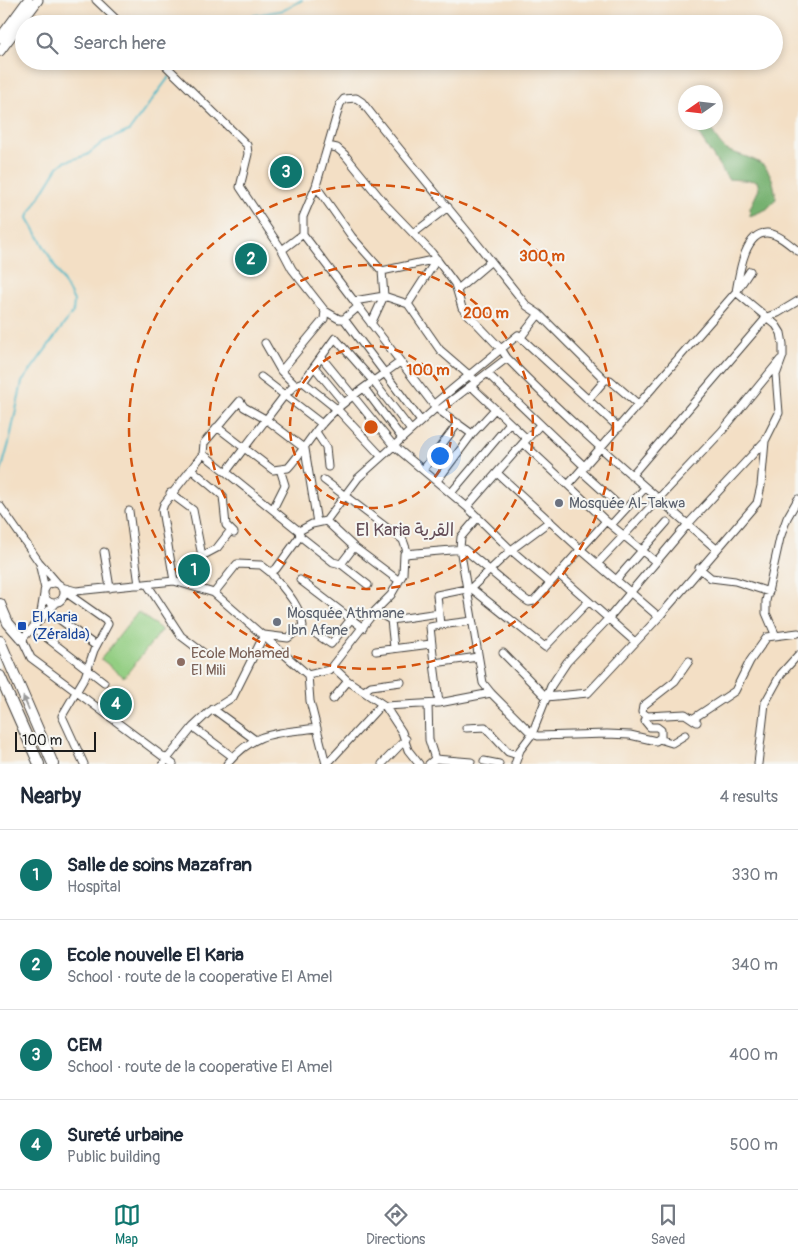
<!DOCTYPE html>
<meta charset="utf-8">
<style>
:root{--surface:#fff;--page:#f2f2f3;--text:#1f2937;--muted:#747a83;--line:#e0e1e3;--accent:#0f766e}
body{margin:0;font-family:Pangolin,"Playpen Sans Arabic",sans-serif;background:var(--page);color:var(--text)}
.compass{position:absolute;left:678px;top:85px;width:45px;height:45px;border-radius:50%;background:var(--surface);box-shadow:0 2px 8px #0003;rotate:256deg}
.scale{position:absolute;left:15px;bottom:12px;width:81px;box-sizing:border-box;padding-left:5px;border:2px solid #1c1c1c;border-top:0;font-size:14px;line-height:18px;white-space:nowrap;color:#1c1c1c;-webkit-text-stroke:4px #f6f6f2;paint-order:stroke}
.you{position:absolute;left:439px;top:455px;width:18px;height:18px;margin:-12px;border:4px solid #fff;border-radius:50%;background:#1a73e8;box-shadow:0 0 0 8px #1a73e833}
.badge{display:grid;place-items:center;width:32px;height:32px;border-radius:50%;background:var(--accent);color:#fff;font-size:16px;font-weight:700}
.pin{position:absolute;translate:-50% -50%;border:2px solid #fff;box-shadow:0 1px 5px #0006}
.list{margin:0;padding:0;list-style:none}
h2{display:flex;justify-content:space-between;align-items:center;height:65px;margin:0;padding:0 20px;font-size:21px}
h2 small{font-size:16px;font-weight:400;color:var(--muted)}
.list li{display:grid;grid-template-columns:32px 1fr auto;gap:15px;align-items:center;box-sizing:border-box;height:90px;padding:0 20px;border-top:1px solid var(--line)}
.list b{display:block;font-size:19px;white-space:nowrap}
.list p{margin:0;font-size:16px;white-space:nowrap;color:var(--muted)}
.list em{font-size:16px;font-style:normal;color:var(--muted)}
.icon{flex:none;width:28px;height:28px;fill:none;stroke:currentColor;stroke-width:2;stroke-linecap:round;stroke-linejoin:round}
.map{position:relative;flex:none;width:798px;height:764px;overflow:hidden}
.search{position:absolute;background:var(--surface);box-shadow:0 2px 8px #0003;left:15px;right:15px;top:15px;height:55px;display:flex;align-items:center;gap:12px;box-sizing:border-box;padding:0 18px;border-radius:28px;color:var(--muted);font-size:19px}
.sheet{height:425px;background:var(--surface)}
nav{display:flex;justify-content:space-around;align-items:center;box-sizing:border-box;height:70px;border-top:1px solid var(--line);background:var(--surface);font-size:14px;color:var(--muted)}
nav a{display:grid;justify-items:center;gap:2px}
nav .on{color:var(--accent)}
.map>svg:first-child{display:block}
.green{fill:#93ce82;stroke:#58754f}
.forest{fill:#76b170;stroke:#496646}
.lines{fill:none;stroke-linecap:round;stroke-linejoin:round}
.stream{stroke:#4ab6c5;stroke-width:2}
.minor-casing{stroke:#3c3935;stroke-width:9}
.major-casing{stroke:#3c3935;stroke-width:11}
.highway-casing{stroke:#3c3935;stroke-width:12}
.minor{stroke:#fff;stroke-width:7}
.major{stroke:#fff;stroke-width:9}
.highway{stroke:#fff;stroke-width:10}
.oneway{fill:#999}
.ring{fill:none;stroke:#d4530e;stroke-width:2.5;stroke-dasharray:9 6}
.worship-dot{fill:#6b7280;stroke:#f6f6f2;stroke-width:2}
.transit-dot{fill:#1a4fb4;stroke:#f6f6f2;stroke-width:2}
.education-dot{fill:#8d6e63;stroke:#f6f6f2;stroke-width:2}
.labels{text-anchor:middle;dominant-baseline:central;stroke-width:4;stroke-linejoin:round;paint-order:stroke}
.worship-label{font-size:15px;fill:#5b616d;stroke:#f6f6f2;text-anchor:start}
.transit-label{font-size:15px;fill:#164399;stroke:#f6f6f2;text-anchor:start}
.education-label{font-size:15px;fill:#785e54;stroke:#f6f6f2;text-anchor:start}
.quarter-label{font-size:18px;fill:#644d57;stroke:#f6f6f2}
.centre{fill:#d4530e;stroke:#f6f6f2;stroke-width:2.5}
.ring-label{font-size:15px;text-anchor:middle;font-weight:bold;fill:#d4530e;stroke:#f6f6f2;stroke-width:4;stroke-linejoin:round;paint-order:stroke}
</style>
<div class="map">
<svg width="798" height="764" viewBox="0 0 798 764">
<rect width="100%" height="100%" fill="#f6f6f2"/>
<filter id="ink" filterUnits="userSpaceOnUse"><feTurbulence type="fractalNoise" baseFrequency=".02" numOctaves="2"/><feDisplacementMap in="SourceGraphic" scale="10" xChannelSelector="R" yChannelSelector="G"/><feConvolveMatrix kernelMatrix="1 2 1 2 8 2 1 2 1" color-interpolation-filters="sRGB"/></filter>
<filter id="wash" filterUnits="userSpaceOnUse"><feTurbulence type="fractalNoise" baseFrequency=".0096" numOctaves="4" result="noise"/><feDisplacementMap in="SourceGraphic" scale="20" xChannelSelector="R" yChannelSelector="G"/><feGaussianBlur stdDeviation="1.12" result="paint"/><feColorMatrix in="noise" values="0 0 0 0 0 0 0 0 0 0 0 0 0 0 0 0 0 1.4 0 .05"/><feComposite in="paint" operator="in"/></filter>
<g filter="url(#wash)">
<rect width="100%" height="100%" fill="#f3dfc5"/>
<!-- green -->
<path class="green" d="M 138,612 L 162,630 L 124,677 L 101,659 Z"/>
<!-- forest -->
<path class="forest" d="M 691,123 L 709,123 C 712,131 720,148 729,151 C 761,162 772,162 776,199 L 767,209 L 750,216 L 750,208 L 759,189 L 757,181 L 728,179 Z"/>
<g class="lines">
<!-- stream -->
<path class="stream" d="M 208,24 L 284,10 L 302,0
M 174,70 L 180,61
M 0,475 L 9,443 L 22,382 L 73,312 L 74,301 L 71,295 L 32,225 L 28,218 L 29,214 L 58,167 L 64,162 L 87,155 L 103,142 L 129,131 L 169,77"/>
</g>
</g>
<g filter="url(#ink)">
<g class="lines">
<!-- minor casing -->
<g class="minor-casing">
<path id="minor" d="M 96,0 L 121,24
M 161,61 L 247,145 L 248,154 L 240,187 L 282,250 L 292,269 L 325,311 L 324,319 L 281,371 L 295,385
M 328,146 L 337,148 L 345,155 L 385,204 L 432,253 L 455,284 L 462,308 L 502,350 L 507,358 C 573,426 644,486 715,548
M 316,186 L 352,237 L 382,271 L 384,296 L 408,304 L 440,350 L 477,382
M 414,233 L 448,207
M 303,234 L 354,301 L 384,296
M 282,250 L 303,234 L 303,217 L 316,186 L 340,104 L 344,99 L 356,98 L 362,102 C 404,156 449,208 491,261 L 457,290
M 491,261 L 527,306 L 539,314 L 605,380 L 588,400
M 382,271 L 437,259
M 354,301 L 436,408 L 472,434
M 408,304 L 437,259
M 325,311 L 339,319 L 344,319 L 420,420
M 344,319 L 358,307
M 371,324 L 384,296
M 521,337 L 539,314
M 265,343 L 281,371
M 322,358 L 393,445 L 467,507 L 511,550 L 471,588 L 437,595 L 440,625 L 472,621
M 315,368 L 344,403
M 488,374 L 585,467
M 261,377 L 322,424
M 605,380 L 610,380 L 639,405
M 303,382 L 338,410 L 381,456
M 471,386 L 527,439
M 364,388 L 401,437
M 433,405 L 518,335 L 619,428
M 439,410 L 507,358
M 217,427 L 273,470 L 288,468 C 300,455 309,439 321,425 C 340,402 376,380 400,362
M 316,432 L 326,447 L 328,467
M 525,441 L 540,425
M 203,454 L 204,443 L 240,401 L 244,407 L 267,420 L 305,449 L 317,523
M 191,469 L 223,496 L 226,525 L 234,533
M 423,470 L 458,423
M 581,471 L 624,510
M 497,473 L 580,549 L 659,617
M 631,476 L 767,317 L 778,313 L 798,301
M 324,480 L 403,540 L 408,554
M 437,481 L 472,434 L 495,409
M 170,493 L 193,510 L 202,556 L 217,548 L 231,530
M 451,493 L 510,423
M 0,506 L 39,562 L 58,584
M 467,507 L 523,443 L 568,485
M 273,509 L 285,485 L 280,469
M 129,511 L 139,585
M 478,517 L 461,537 L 460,548 L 483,683 L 491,693 L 532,734 L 538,736 L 607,734 L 630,735 L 656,741 L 661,737 L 661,730 L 657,727 L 650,727 L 645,721 L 647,716 L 685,714 L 697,722
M 326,521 L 354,547 L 398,580
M 550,521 L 511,550 L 550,583
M 606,521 L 656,562
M 611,525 L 645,488
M 299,531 L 226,472 L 284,396 L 295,385 L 303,382 L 335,338 L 373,381 L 410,429
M 300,536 L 333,562 L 341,564
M 354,547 L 341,564 L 368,585
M 104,552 L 110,588
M 597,564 L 722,431 L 780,360
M 40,567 L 45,589
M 699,568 L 711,578 L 735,581 L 769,592
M 558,574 L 635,642
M 300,580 L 363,628
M 616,580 L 667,522
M 174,581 L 162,510 L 164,504 L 203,454 L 226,472
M44 593a10 10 0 1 1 20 0a10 10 0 1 1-20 0Z
M 147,584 L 181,636 L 205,654
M 61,587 L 76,591 L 174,581 L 214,593 L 308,675 L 329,670 L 332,666 L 348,681 L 385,706 L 402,732 L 408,750 L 419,764
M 471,588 L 545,647 L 588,602
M 214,593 L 237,564 L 261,565 L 270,572 L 276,569 L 300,536 L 299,531 L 312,524 L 326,521 L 358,478 L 436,408
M 68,594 L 105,620 L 108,624 L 94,650 L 85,677 L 62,716 L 84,764
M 57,602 L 22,639 L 31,658 L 173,764
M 48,611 L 96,646
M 375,611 L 391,620 L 394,648
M 40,618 L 44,594
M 391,620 L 439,613
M 34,628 L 104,682
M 316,634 L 331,644 L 351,619
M 775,634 L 766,613 L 766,601 L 780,538 L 787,518 L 798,499
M 376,651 L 431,644
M 503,653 L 546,697 L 588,693 L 659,617 L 757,503 L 761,486 L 765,441 L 779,413 L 776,375 L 783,356 L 783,344 L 781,333 L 776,325 L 736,292 C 739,276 744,232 767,233 C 779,234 789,244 798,251
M 434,663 L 430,627 L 440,625
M 332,666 L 375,611 L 391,595 L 403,574 L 404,554 L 464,549 L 523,598 L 529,602 L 534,601 L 606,521 L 568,485 L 736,292 L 750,271
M 308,675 L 310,701 L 326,764
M 364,691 L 371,686 L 401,682
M 333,699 L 348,681
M 439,703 L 434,663 L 478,657
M 428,704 L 429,740 L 435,759 L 429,764
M 385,706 L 439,703 L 491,693
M 213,709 L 254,739
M 647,716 L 642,712 L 643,706 L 675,681 L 689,661
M 694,718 L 735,691 L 750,661 L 767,637 L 798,633
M 466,728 L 485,727 L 508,752 L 518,755
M 659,739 L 672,743 L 685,735
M 233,757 L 193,727 L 209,712 L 233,697 L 264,635 L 288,638 L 303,626 C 300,604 284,589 270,572
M 435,759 L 471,762
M 484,761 L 499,764
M 163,764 L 193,727
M 227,764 C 256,730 275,734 317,728
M 327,764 L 382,704
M 382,764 L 406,739
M 515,764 L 520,750 L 532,734 L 551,686 L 567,662 L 608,619 L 688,524 L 765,441
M 758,764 L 765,703 L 781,674 L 798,655"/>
</g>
<!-- major casing -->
<g class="major-casing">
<path id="major" d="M 0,38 L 28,0
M 0,51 L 38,0"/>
</g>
<!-- highway casing -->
<g class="highway-casing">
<path id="highway" d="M 0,604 L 8,623 L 22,639
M 0,641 L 53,764
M 0,676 L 39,764"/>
</g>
<!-- minor -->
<use href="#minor" class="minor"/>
<!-- major -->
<use href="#major" class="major"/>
<!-- highway -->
<use href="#highway" class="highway"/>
</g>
<!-- one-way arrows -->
<defs><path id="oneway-solid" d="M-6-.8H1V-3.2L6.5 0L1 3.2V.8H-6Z" transform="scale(1.25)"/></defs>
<use class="oneway" href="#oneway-solid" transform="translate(26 703) rotate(-113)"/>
</g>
<!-- distance rings -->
<g class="ring">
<circle cx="371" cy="427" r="81"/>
<circle cx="371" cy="427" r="162"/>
<circle cx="371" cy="427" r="242"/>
</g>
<!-- markers -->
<g class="worship-dot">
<circle cx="559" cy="503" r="5"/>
<circle cx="277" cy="622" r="5"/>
</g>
<rect class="transit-dot" x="17" y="621" width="10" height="10" rx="2.5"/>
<circle class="education-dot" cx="181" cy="662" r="5"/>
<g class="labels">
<!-- worship labels -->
<g class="worship-label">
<text x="569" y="503">Mosquée Al-Takwa</text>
<text x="287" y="613">Mosquée Athmane<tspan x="287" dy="17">Ibn Afane</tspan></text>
</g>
<!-- transit labels -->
<g class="transit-label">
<text x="32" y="617">El Karia<tspan x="32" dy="17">(Zéralda)</tspan></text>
</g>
<!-- education labels -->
<g class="education-label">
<text x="191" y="653">Ecole Mohamed<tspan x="191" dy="17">El Mili</tspan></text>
</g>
<!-- quarter labels -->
<g class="quarter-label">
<text x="405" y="530">El Karia القرية</text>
</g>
</g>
<circle cx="371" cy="427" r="8" class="centre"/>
<g class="ring-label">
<text x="542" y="261">300 m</text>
<text x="486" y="318">200 m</text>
<text x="428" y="375">100 m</text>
</g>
</svg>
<svg class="compass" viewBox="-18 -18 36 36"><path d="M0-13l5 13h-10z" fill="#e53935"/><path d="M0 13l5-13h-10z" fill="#747a83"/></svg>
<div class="scale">100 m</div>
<div class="you"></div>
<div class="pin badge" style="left:194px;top:570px">1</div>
<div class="pin badge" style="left:251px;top:259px">2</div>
<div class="pin badge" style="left:286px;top:172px">3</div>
<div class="pin badge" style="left:116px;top:704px">4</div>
<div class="search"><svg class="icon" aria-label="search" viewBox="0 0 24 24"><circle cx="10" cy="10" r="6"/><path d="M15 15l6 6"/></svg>Search here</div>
</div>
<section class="sheet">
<h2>Nearby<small>4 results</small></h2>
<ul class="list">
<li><span class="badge">1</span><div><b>Salle de soins Mazafran</b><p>Hospital</p></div><em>330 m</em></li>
<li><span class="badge">2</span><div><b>Ecole nouvelle El Karia</b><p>School · route de la cooperative El Amel</p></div><em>340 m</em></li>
<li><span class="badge">3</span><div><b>CEM</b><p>School · route de la cooperative El Amel</p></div><em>400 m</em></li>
<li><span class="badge">4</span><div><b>Sureté urbaine</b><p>Public building</p></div><em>500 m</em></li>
</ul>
</section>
<nav>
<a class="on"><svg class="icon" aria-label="map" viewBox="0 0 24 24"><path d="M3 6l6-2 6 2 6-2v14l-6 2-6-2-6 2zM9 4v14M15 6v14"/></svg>Map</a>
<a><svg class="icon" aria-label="directions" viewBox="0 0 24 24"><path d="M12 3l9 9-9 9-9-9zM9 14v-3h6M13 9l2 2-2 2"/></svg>Directions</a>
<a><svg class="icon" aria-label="saved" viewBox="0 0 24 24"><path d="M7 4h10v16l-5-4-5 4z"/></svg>Saved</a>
</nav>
